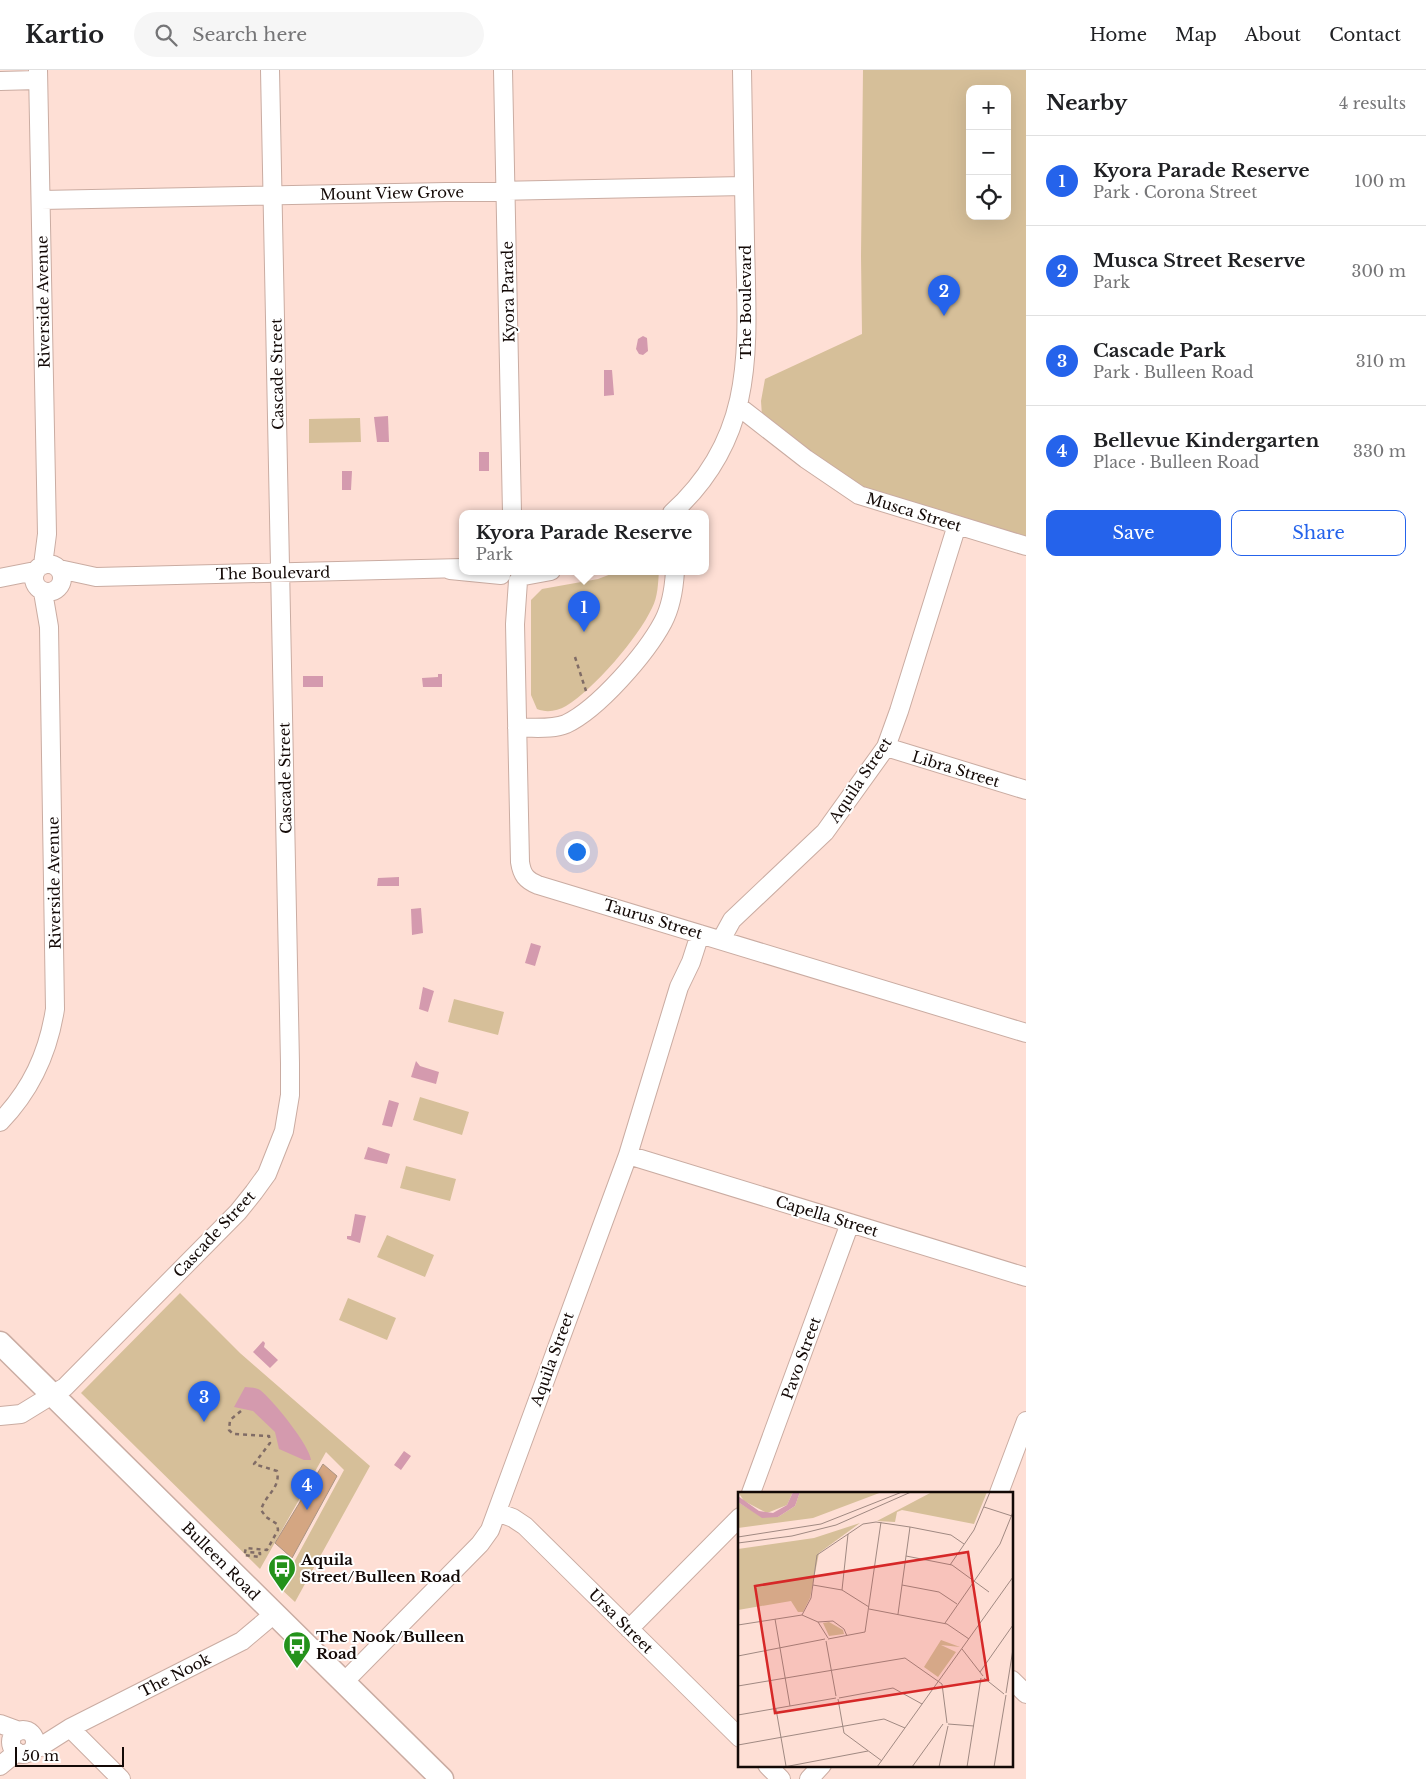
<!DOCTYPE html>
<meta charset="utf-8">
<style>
:root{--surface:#fff;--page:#f6f6f6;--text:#202124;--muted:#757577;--line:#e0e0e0;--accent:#2563eb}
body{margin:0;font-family:"Libre Baskerville",serif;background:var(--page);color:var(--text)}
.controls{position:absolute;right:15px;top:15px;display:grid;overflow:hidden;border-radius:10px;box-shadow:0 5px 20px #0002}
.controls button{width:45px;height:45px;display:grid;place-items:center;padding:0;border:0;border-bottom:1px solid var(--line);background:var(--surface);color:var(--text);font:25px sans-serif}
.scale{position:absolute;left:15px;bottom:12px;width:109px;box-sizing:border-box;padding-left:5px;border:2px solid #130906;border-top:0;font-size:14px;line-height:18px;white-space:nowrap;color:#130906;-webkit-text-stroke:4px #fff;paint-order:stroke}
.you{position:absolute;left:576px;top:781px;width:18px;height:18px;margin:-12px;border:4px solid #fff;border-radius:50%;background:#1a73e8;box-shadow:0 0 0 8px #1a73e833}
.badge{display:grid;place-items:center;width:32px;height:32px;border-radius:50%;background:var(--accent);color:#fff;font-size:16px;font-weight:700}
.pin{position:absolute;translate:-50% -41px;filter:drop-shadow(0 1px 2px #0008)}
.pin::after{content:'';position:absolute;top:26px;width:18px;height:15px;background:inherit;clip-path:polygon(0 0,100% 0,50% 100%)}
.popup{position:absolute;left:459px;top:440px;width:250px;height:65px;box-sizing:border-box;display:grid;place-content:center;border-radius:10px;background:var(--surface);filter:drop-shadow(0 1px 4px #0005);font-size:16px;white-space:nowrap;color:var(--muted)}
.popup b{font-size:19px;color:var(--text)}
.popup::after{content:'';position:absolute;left:50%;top:100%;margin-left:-10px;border:10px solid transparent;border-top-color:var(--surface)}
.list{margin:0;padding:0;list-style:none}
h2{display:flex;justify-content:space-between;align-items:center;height:65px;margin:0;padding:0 20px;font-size:21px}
h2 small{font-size:16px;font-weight:400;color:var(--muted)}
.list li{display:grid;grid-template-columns:32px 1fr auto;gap:15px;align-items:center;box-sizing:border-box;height:90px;padding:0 20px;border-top:1px solid var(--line)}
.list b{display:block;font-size:19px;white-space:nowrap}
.list p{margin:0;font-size:16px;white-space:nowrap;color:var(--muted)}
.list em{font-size:16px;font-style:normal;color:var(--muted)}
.actions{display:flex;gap:10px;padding:15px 20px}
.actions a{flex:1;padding:11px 0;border:1px solid var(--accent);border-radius:10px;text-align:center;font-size:18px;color:var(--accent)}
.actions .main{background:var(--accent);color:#fff}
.icon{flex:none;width:28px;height:28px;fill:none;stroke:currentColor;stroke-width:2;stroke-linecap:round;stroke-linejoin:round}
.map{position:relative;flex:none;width:1026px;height:1709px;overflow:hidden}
header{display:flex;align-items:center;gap:30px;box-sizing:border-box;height:70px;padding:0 25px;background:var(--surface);border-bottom:1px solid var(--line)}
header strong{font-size:24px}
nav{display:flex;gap:28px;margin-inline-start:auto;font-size:18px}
.search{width:350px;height:45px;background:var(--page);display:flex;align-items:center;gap:12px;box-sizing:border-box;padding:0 18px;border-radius:28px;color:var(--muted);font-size:19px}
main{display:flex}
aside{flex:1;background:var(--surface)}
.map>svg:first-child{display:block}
.green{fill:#d6bf99;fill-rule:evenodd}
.water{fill:#d49aae}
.building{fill:#d4a682;stroke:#aa9382}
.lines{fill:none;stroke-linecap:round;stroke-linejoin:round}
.minor-casing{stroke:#caaca2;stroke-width:20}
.major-casing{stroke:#caaca2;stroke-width:25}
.path{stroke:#806c66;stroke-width:2.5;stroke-dasharray:4 4;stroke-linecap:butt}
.minor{stroke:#fff;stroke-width:18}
.major{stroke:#fff;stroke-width:22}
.labels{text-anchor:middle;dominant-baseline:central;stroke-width:4;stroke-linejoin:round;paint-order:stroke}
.street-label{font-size:15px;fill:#130906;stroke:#fff}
.poi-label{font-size:15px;font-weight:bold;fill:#130906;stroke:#fff;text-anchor:start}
.inset-road{fill:none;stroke:#a08982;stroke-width:1}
.view{fill:#d62828;fill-opacity:0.15;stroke:#d62828;stroke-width:2.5}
.inset-edge{fill:none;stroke:#130906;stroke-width:2.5}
</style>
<header>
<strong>Kartio</strong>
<div class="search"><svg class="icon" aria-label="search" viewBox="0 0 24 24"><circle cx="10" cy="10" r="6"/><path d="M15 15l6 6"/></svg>Search here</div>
<nav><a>Home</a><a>Map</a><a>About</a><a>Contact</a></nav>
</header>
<main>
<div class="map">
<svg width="1026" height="1709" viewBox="0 0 1026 1709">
<rect width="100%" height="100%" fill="#fedfd5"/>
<!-- green -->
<path class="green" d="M 863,0 L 1026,0 L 1026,468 L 875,423 L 853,413 L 762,346 L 761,331 L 765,309 L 862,264 L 861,186 ZM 970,19 L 1007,19 L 1007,146 L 970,146 Z
M 360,348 L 361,372 L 309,373 L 309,349 Z
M 619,501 L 659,501 C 658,513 658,527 652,538 C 638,568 594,619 566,636 C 557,641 547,643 537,639 L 531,625 L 531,530 L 542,519 L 598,509 Z
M 454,929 L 504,942 L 498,965 L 448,952 Z
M 420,1027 L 469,1042 L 462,1065 L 413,1050 Z
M 406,1096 L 456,1109 L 450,1131 L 400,1118 Z
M 387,1165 L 434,1185 L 425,1207 L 377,1187 Z
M 180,1223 L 240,1283 L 370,1396 L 295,1532 L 280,1518 L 344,1400 L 326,1382 L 260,1499 L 81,1323 Z
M 348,1228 L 396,1248 L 387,1270 L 339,1250 Z"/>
<!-- water -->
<path class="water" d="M 643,266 L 647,268 L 648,281 L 643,285 L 639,284 L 636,279 L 638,269 Z
M 604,300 L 612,300 L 614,325 L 604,326 Z
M 388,346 L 389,372 L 377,372 L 374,347 Z
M 479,382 L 489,382 L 489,401 L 479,401 Z
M 342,401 L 352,401 L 351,420 L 342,420 Z
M 438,604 L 442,604 L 442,617 L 423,617 L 422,608 L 438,607 Z
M 303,606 L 323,606 L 323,617 L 303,617 Z
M 399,807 L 399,816 L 377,816 L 378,808 Z
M 421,838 L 423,863 L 412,865 L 411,839 Z
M 531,873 L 541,876 L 535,896 L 525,893 Z
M 423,917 L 434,921 L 428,942 L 419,939 Z
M 416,991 L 420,996 L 439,1002 L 436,1014 L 411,1007 Z
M 389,1030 L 399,1033 L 392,1057 L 382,1055 Z
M 368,1077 L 390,1084 L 387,1094 L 364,1089 Z
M 355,1144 L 366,1146 L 360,1173 L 347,1169 L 347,1166 L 351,1166 Z
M 263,1271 L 265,1273 L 264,1277 L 278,1290 L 270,1298 L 253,1282 Z
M 245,1317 C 250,1318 256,1317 260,1320 C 273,1330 310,1376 311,1390 L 304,1390 L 279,1379 L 275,1362 L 253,1341 L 234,1337 Z
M 404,1381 L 411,1386 L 401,1400 L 394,1395 Z"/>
<!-- building -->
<path class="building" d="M 323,1394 L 337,1406 L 292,1488 L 275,1473 Z"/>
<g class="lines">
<!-- minor casing -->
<g class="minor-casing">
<path id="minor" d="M 38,0 L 47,464 L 43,495
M 503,0 L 512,443
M 0,11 L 38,10
M 41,130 L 744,116
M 738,336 L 806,389 L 859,425 L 1026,476
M 672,443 C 758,365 747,277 745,171 C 744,114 743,57 742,0
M34 508a14 14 0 1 1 28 0a14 14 0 1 1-28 0Z
M 59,499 L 96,507 L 463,498
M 450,500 L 501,505
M 524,506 L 551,501
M 0,508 L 35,501
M 518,511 L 515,554 L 520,792 C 522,805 526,810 538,815 L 1026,963
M 517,658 C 532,657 552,660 566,654 C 598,639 646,584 663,552 C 671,537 674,518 675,501
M 886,677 L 1026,720
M 721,870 L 732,850 L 825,762 L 886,677 L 899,641 L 957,455
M 0,1052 C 31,1020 48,984 55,939 L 49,557 L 43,522
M 628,1085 L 1026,1207
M 0,1346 L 21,1344 L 65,1317 L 238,1142 L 254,1122 L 267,1104 L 284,1061 L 290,1025 L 290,993 L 270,0
M 751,1423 L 850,1153
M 999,1423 L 1026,1351
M 497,1442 L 513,1448 L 525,1456 L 740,1668
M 629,1559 L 740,1447
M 1012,1610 L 1026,1624
M 344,1612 L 480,1474 L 490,1460 L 628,1085 L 679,917 L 691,892 L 700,864
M 0,1654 L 19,1661
M 70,1658 L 121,1709
M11 1672a12 12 0 1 1 24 0a12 12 0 1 1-24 0Z
M 33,1679 L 40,1677 L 70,1658 L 242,1571 L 274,1544
M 767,1695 L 781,1709
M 0,1696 L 17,1682
M 809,1709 L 822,1695"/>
</g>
<!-- major casing -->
<g class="major-casing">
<path id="major" d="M 0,1273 L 442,1709"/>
</g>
<!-- path -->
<path class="path" d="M 575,587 L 586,621
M 241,1341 L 230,1350 L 229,1360 L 233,1364 L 269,1366 L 270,1373 L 254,1394 L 277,1401 C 281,1418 265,1425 261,1440 L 266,1447 L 277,1454 L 278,1460 L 267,1480 L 246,1478 L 245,1482 L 260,1483 L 260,1487 L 243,1485"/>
<!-- minor -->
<use href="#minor" class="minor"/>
<!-- major -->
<use href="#major" class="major"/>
</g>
<!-- icons -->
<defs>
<g id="bus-pin" transform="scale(1.4375)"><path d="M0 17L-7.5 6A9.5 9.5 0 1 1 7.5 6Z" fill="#24921b" stroke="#fff"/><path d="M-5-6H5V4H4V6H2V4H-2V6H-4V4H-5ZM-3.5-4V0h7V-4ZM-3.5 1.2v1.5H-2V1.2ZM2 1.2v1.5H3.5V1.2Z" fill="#fff"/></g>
</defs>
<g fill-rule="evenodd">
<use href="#bus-pin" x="282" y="1498"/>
<use href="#bus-pin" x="297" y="1575"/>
</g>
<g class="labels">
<!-- street labels -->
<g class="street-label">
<text transform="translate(392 123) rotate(-1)">Mount View Grove</text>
<text transform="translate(508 222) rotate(-91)">Kyora Parade</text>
<text transform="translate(43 232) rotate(-91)">Riverside Avenue</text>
<text transform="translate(745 232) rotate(-90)">The Boulevard</text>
<text transform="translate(277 304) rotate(-91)">Cascade Street</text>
<text transform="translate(914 442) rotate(17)">Musca Street</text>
<text transform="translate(273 503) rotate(-1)">The Boulevard</text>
<text transform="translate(956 699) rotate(17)">Libra Street</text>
<text transform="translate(285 708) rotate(-91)">Cascade Street</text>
<text transform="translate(860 710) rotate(-56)">Aquila Street</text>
<text transform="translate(54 813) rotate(-91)">Riverside Avenue</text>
<text transform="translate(653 849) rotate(17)">Taurus Street</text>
<text transform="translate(827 1146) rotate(17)">Capella Street</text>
<text transform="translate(214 1164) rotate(-47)">Cascade Street</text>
<text transform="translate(801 1288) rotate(-70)">Pavo Street</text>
<text transform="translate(552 1289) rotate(-70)">Aquila Street</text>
<text transform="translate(221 1491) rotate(45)">Bulleen Road</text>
<text transform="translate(621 1551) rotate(45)">Ursa Street</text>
<text transform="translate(175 1605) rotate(-27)">The Nook</text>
</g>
<!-- poi labels -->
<g class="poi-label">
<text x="301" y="1489">Aquila<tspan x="301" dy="17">Street/Bulleen Road</tspan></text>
<text x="316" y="1566">The Nook/Bulleen<tspan x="316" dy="17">Road</tspan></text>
</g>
</g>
<!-- overview -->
<g transform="translate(738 1422)">
<rect width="275" height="275" fill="#fedfd5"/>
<path d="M 0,0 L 55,0 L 49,13 L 29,21 L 6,9 ZM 62,0 L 144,0 L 75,26 L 0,36 L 0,10 L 24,25 L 40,25 L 57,14 ZM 194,0 L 249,0 L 236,32 L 164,18 L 159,20 L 157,30 L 139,29 ZM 122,31 L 81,61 L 72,106 L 65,120 L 60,120 L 53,109 L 0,118 L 0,57 L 76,46 ZM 91,130 L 105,138 L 106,142 L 91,144 L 85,131 ZM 203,148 L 222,155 L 203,153 L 218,160 L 200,185 L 186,175 Z" fill="#d6bf99"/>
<path d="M 55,0 L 62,0 L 57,14 L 40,25 L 24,26 L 0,10 L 0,4 L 21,19 L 35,21 L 49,13 Z" fill="#d49aae"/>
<path class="inset-road" d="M 246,15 L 274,24M 0,45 L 83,32 L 164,0M 0,51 L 54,44 L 98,33 L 173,0M 168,64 L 214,73 L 251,100M 212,73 L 236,38 L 252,0M 75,93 L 104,98 L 131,115M 164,93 L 201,100 L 219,112M 104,98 L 110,42M 131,117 L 209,132 L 231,147M 160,122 L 172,35M 64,123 L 73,106 L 79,63 L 125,32 L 138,30 L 172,35 L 213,43 L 226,52M 37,127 L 52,214M 80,130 L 95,129 L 106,137 L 109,144M 207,131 L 262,52 L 275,20M 0,133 L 64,123 L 80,130 L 90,146M 90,147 L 127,140 L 143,30M 88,149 L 98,204M 224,157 L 245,184M 0,164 L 87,147M 242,180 L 275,133M 246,186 L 266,202M 0,194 L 167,166 L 204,192 L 209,231M 268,201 L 275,157M 101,206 L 155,196 L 184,212M 100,207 L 106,241 L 144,269M 38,217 L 48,274M 0,223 L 98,206M 210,232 L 236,234M 0,253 L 146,227 L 167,236M 46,275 L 130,259M 139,275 L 275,85M 174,275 L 205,232M 201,275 L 210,234M 229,275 L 243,186M 256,275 L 268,203"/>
<path class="view" d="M 230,60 L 250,188 L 37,221 L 17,94 Z"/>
<rect width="275" height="275" class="inset-edge"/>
</g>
</svg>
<div class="controls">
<button>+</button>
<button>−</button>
<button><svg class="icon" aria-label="locate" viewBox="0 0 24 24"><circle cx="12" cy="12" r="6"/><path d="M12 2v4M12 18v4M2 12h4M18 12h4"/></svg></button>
</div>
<div class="scale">50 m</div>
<div class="you"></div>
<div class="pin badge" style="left:584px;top:562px">1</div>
<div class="popup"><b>Kyora Parade Reserve</b>Park</div>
<div class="pin badge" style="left:944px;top:246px">2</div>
<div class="pin badge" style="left:204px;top:1352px">3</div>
<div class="pin badge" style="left:307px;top:1440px">4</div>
</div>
<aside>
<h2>Nearby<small>4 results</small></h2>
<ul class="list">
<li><span class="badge">1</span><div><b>Kyora Parade Reserve</b><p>Park · Corona Street</p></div><em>100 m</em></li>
<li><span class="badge">2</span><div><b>Musca Street Reserve</b><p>Park</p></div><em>300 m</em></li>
<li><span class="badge">3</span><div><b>Cascade Park</b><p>Park · Bulleen Road</p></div><em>310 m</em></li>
<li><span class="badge">4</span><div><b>Bellevue Kindergarten</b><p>Place · Bulleen Road</p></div><em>330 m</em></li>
</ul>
<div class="actions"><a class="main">Save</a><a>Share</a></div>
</aside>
</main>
